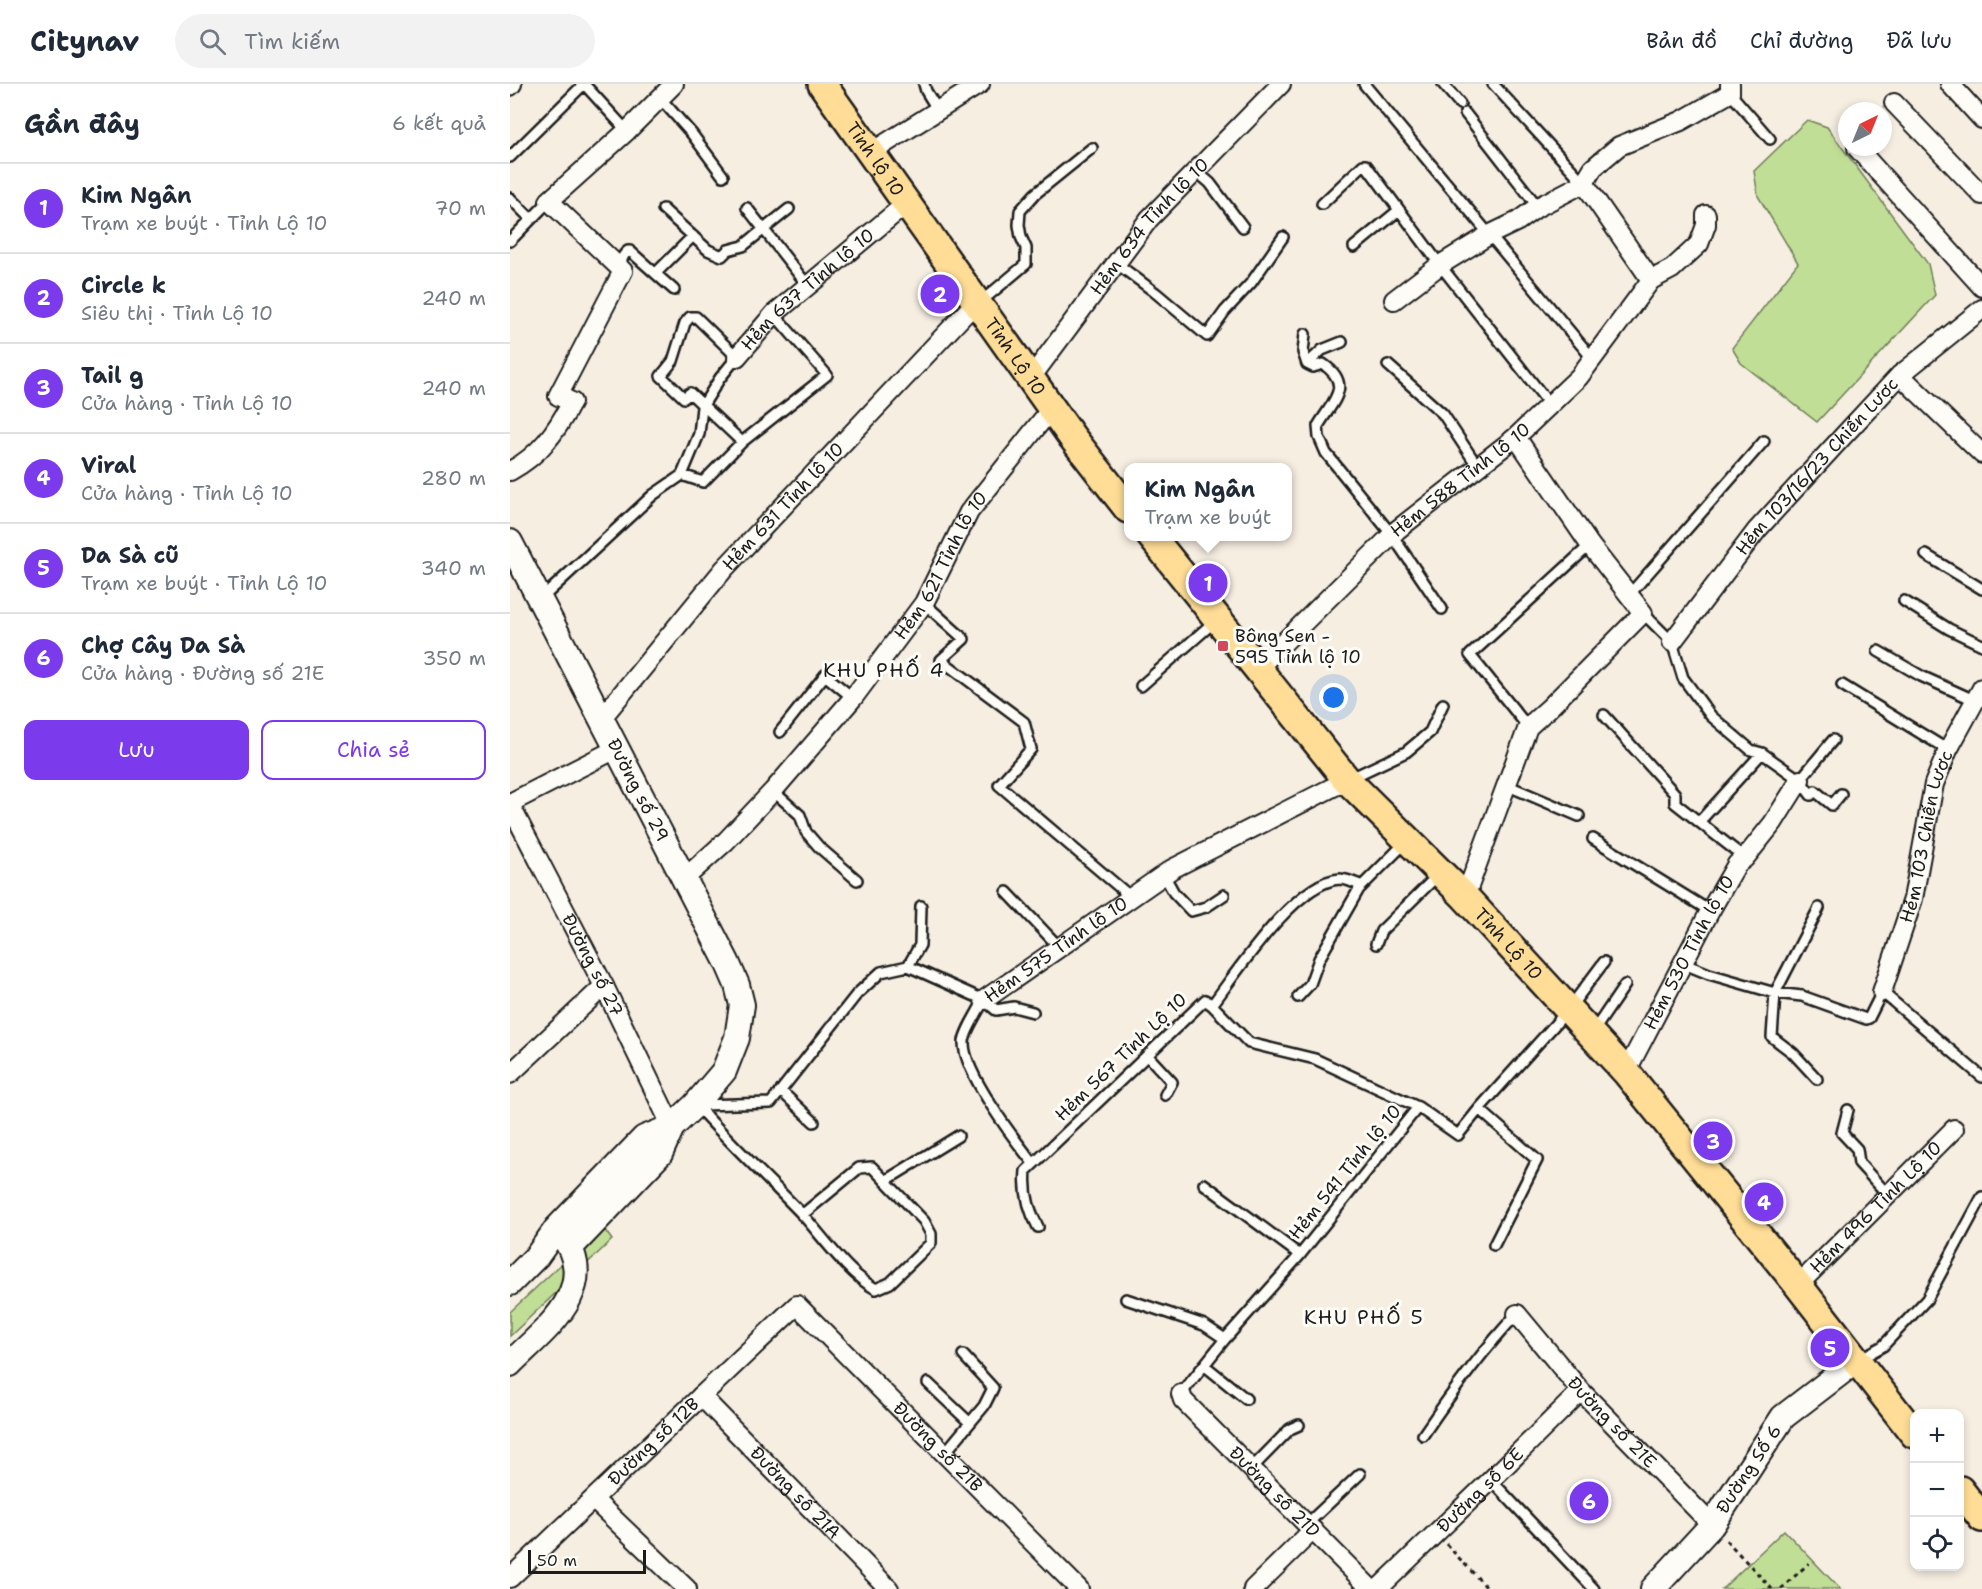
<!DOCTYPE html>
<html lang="vi">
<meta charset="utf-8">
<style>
:root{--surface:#fff;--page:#f2f2f3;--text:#1f2937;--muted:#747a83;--line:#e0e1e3;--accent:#7c3aed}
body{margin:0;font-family:"Shantell Sans",sans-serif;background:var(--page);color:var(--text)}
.controls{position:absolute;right:18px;bottom:18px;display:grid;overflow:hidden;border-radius:12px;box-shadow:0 3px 9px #0003}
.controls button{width:54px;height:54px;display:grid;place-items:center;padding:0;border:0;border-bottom:2px solid var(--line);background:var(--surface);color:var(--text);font:30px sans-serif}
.compass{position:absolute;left:1328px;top:18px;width:54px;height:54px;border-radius:50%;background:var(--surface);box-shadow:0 3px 9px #0003;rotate:43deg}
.scale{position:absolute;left:18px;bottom:15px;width:118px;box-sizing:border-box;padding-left:6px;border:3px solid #1c1c1c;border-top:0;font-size:16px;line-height:21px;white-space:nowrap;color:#1c1c1c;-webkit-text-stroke:4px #fdfcf7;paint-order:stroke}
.you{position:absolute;left:824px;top:614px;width:21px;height:21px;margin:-15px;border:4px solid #fff;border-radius:50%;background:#1a73e8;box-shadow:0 0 0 9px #1a73e833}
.badge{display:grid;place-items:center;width:39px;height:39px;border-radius:50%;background:var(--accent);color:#fff;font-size:20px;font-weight:700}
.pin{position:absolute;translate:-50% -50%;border:3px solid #fff;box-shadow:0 2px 6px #0006}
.popup{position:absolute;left:614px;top:379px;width:168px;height:78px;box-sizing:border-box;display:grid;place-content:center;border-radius:12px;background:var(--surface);filter:drop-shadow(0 2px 4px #0005);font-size:20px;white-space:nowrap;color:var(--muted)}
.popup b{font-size:22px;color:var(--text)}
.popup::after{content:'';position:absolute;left:50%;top:100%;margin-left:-12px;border:12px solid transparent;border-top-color:var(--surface)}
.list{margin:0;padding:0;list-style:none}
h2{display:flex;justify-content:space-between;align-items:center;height:78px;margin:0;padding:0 24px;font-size:26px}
h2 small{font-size:20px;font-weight:400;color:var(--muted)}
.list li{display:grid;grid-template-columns:39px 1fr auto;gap:18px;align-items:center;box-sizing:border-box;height:90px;padding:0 24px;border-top:2px solid var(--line)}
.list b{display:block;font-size:22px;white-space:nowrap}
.list p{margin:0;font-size:20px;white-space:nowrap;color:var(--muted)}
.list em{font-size:20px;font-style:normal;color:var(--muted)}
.actions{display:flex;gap:12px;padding:18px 24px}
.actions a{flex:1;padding:14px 0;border:2px solid var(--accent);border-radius:12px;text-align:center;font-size:21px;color:var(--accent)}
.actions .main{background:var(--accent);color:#fff}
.icon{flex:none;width:33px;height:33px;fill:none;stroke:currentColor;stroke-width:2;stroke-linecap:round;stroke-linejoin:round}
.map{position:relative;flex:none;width:1472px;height:1505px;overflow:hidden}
header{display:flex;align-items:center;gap:36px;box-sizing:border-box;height:84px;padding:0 30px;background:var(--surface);border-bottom:2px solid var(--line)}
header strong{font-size:28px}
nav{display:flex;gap:33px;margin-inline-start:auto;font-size:21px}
.search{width:420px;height:54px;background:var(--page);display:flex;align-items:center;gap:15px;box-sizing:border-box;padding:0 21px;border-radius:33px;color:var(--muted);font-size:22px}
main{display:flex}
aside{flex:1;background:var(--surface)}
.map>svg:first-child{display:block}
.green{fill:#c1de96;stroke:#6e7d59;stroke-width:1.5}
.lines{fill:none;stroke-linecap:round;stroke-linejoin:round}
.lane-casing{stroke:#1c1c1c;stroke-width:14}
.street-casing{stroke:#1c1c1c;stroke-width:22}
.secondary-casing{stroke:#1c1c1c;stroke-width:28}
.primary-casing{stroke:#1c1c1c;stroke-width:32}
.path{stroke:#1c1c1c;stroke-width:3;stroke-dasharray:4.5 4.5;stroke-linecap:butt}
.lane{stroke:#fdfcf7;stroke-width:9}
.street{stroke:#fdfcf7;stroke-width:18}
.secondary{stroke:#fdfcf7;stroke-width:24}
.primary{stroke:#ffdd96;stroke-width:27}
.poi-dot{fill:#d1495b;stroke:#fdfcf7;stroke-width:2}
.labels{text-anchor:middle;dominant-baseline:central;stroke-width:6;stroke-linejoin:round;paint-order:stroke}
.street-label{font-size:18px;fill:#1c1c1c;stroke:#fdfcf7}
.poi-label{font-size:18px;fill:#1c1c1c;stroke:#fdfcf7;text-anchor:start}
.neighbourhood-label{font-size:20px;letter-spacing:1.5px;fill:#1c1c1c;stroke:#fdfcf7}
</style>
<header>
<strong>Citynav</strong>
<div class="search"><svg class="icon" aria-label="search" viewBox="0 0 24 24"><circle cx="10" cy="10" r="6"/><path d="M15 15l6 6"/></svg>Tìm kiếm</div>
<nav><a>Bản đồ</a><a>Chỉ đường</a><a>Đã lưu</a></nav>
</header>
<main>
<aside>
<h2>Gần đây<small>6 kết quả</small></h2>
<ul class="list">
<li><span class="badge">1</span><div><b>Kim Ngân</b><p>Trạm xe buýt · Tỉnh Lộ 10</p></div><em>70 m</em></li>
<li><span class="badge">2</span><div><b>Circle k</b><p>Siêu thị · Tỉnh Lộ 10</p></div><em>240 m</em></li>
<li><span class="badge">3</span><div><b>Tail g</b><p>Cửa hàng · Tỉnh Lộ 10</p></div><em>240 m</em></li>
<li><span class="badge">4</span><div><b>Viral</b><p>Cửa hàng · Tỉnh Lộ 10</p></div><em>280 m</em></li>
<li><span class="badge">5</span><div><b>Da Sà cũ</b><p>Trạm xe buýt · Tỉnh Lộ 10</p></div><em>340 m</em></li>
<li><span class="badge">6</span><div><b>Chợ Cây Da Sà</b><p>Cửa hàng · Đường số 21E</p></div><em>350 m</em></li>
</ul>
<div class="actions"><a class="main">Lưu</a><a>Chia sẻ</a></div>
</aside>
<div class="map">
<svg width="1472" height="1505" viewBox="0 0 1472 1505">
<rect width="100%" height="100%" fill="#f7eee2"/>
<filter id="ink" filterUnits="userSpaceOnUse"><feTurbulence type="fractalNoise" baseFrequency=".0167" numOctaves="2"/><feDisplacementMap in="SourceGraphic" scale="12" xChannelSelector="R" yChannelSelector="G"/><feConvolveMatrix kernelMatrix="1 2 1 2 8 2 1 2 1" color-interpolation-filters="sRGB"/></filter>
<g filter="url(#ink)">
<!-- green -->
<path class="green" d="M 1297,36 L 1317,43 L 1418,180 L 1425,211 L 1307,338 L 1231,279 L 1222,264 L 1288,179 L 1248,112 L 1244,87 Z
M 92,1142 L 102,1156 L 0,1252 L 0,1228 Z
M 1274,1446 L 1330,1505 L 1212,1505 Z"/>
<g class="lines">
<!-- lane casing -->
<g class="lane-casing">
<path id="lane" d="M 74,0 L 117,47
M 414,0 L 416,7 L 427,25
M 854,0 L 1082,274
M 933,0 L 950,20
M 983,0 L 1074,99
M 1220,9 L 1260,55
M 150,14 L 182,50 L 213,92
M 955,29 L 1028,123
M 0,73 L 74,0
M 686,87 L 700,99 L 733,143
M 0,114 L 20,134
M 812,120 L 853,81 L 856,81 L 930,181 L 1040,321
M 237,124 L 298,202
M 153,125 L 198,166 L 212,172 L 218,166 L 233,162 L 279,125
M 0,157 L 39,117
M 844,163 L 889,126
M 606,179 L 646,209 L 697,252 L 715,227 L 741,199 L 773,153
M 113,185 C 111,178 111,172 118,167 L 120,167 L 164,206
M 146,189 L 183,152
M 468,216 L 479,211 L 516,180 L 516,164 L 511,153 L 509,141 L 510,127 L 525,110 L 582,64
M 795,250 L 793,268 L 797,280 L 803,283 L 813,280 C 844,301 822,318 808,342 L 809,353 L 816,369 L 882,451 L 932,525
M 797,280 L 812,266 L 832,258
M 878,281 L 933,330 L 968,383
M 172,391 L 193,398 L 232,358 L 317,291 L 264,230
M 1416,471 L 1472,505
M 1120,510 L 1254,357
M 31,515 L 143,411 L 172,391 L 189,350 L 192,323 L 210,294 L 227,273 L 186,233 L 180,233 L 175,239 L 163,277 L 151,292 L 174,314 L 180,309 L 232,358
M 1394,517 L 1439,545 L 1472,561
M 414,519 L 454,555 L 431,576 L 514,638 L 521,665 L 489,701 L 622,814
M 1133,529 L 1162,558 L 1173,594 L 1201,632 L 1241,666 L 1252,669 L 1290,696 L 1301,711 L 1305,707 L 1322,721 L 1331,710
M 1368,567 L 1411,592 L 1464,616
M 1332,601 L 1438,666
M 631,602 L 705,537
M 1094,631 L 1165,710 L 1165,719 L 1235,774
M 1018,643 L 960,571 L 1080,461
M 270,648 L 315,591 L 343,614
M 839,695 L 896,668 L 920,648 L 933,620
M 1290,696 L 1323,656
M 996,701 L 1069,732
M 263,707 L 290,731 L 296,748 L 309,763 L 347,796
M 1190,737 L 1252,669
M 1083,755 L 1200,827
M 654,791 L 664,809 L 681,827 L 696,823 L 714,811
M 497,808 L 549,863
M 866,860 L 871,847 L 929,790
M 1172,879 L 1199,890 L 1265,909 L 1292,912 L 1356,935 L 1359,934 L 1372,908 L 1472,993
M 398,882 L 410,861 L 411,822
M 788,913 L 800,900 L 809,875 L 849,805 L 896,758
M 474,916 C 469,926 454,949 454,958 C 453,988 504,1055 523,1079
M 702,921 C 727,888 786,797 830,795 C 837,795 845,799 852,802
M 1083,948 L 1115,901
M 637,971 L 662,998 L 655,1011
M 1307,995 L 1283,969 L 1262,953 L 1265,909 L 1309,824
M 271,1007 L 304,1038
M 186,1021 C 220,1059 257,1094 292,1130 C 313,1153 338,1190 366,1205 L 380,1199 L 421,1159 L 421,1150 L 414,1137 L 362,1083 L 349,1084 L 292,1131
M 191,1021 L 261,1019 L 347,910 L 371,888 L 398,882 L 474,916 L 486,926 L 504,923 L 523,928
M 969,1025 L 1027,1076 L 984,1161
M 1338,1026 L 1332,1049 L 1347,1065 L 1349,1079 L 1378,1111
M 375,1097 L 448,1052
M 694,1100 L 790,1171
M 528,1143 C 518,1125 514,1107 516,1087 L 695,916 L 702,921 L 739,959 L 805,975 L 908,1023
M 616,1215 L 694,1241 L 715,1255
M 1348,1276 L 1373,1262 L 1417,1215 L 1472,1113
M 694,1281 L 736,1315
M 418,1299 L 460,1339
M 671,1310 L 715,1255 L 790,1171 L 908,1023 L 948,1051 L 969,1025 L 1058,926 L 1094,878
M 913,1351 C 942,1308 972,1267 1007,1230
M 434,1370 L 474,1322 L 483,1304 L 453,1271
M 741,1385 L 780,1345 L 789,1341
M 981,1396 L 1084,1505
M 797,1440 L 850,1390"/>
</g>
<!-- street casing -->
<g class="street-casing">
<g id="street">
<path d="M 1440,0 L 1472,35"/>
<path d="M 0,2 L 2,0"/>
<path d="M 1384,19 L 1472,111"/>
<path d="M 1347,64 L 1472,203"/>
<path d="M 360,69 L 470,0"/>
<path d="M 1074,99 L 1141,196"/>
<path d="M 884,216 L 930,181 L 979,151 L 1008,137 L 1026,124 L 1074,99 L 1083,84 L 1109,62 L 1171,37 L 1220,9 L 1220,0"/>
<path id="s1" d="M 227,273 L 264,230 L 397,119"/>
<path d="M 1390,291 L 1472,370"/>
<path id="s2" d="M 520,295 L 639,135 L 771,0"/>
<path d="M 0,387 C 30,371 46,348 62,318 L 48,312 L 113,187 L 39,117 L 117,47 L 164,0"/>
<path id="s3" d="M 1162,558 L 1247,446 L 1336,349 L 1390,291 L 1472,225"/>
<path id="s4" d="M 747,585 L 887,446 L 1006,353 L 1069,293 L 1141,196 L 1162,185 L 1189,160 L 1196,141 L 1196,131"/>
<path id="s5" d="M 91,635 L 214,485 L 466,218"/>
<path d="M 0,719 L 106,665"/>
<path id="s6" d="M 0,721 L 94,902 L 162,1043"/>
<path id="s7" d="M 175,794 L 216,757 L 263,707 L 343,614 L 414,519 L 459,428 L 541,325"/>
<path d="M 955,813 L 1018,643 L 1039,624 L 1133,529 L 1080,461 L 1006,353"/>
<path id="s8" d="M 1372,908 L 1403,815 L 1424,700 L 1438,666 L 1472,604"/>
<path id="s9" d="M 474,916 L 662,785 L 837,696"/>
<path id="s10" d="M 1116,988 L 1200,827 L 1227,780 L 1235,774 L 1263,739 L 1290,696"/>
<path d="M 0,990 L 94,902"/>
<path id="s11" d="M 1288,1201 L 1444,1045"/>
<path id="s12" d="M 1007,1230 L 1071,1307 L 1202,1441"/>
<path id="s13" d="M 671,1310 L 673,1316 L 861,1505"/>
<path id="s14" d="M 191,1312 L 379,1505"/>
<path d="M 84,1416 L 177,1505"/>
<path id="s15" d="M 0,1494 L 287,1221 L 569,1505"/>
<path d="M 743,1505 L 803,1446"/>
<path id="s16" d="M 868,1505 L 981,1396 L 1071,1307"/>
</g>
</g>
<!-- secondary casing -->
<g class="secondary-casing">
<g id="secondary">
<path id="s17" d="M 0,458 L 217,878 L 227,901 L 232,921 L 227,954 L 214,987 L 185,1021 L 162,1043 L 150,1070 L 61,1163"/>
<path d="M 0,1199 L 27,1172 L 47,1144 L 134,1054 L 162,1043"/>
<path d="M 0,1280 C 35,1245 92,1205 52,1151"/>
<path id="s18" d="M 1143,1505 L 1202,1441 L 1273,1333 L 1346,1277"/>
</g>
</g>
<!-- primary casing -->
<g class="primary-casing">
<g id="primary">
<path id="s19" d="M 312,0 L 562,353 L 618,425"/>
<path id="s20" d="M 641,452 L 837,696 L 955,813 L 1116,988 L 1288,1201 L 1404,1350"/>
<path d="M 1450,1406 L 1472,1434"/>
</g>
</g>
<!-- path -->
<path class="path" d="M 1216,1456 L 1262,1505
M 936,1460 L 978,1505
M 1271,1505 L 1299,1479"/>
<!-- lane -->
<use href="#lane" class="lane"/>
<!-- street -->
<use href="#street" class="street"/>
<!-- secondary -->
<use href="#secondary" class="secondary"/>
<!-- primary -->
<use href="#primary" class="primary"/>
</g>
</g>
<!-- markers -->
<rect class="poi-dot" x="707" y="556" width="12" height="12" rx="3"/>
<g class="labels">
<!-- street labels -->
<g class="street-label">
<text stroke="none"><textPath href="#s19" startOffset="92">Tỉnh lộ 10</textPath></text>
<text stroke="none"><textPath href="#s2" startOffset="194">Hẻm 634 Tỉnh lộ 10</textPath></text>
<text stroke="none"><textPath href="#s1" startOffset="98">Hẻm 637 Tỉnh lộ 10</textPath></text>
<text stroke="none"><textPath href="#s19" startOffset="334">Tỉnh Lộ 10</textPath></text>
<text stroke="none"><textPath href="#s3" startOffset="228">Hẻm 103/16/23 Chiến Lược</textPath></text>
<text stroke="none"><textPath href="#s4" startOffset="278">Hẻm 588 Tỉnh lộ 10</textPath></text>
<text stroke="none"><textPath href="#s5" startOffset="280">Hẻm 631 Tỉnh lộ 10</textPath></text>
<text stroke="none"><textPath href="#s7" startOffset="406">Hẻm 621 Tỉnh lộ 10</textPath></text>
<text stroke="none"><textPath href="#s17" startOffset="279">Đường số 29</textPath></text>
<text stroke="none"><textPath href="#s8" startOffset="162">Hẻm 103 Chiến Lược</textPath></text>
<text stroke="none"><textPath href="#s20" startOffset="543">Tỉnh Lộ 10</textPath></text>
<text stroke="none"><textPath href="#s9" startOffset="88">Hẻm 575 Tỉnh lộ 10</textPath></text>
<text stroke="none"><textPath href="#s10" startOffset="135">Hẻm 530 Tỉnh lộ 10</textPath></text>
<text stroke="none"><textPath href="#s6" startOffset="180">Đường số 27</textPath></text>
<text transform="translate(611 973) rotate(-44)">Hẻm 567 Tỉnh Lộ 10</text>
<text transform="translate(835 1088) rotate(-51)">Hẻm 541 Tỉnh lộ 10</text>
<text stroke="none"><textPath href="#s11" startOffset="110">Hẻm 496 Tỉnh Lộ 10</textPath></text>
<text stroke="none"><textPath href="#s12" startOffset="144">Đường số 21E</textPath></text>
<text stroke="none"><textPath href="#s15" startOffset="198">Đường số 12B</textPath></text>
<text stroke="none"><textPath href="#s15" startOffset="596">Đường số 21B</textPath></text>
<text stroke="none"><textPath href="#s18" startOffset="154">Đường Số 6</textPath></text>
<text stroke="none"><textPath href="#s16" startOffset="142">Đường số 6E</textPath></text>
<text stroke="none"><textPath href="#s14" startOffset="135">Đường số 21A</textPath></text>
<text stroke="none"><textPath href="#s13" startOffset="136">Đường số 21D</textPath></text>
</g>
<!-- poi labels -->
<g class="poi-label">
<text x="725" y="552">Bông Sen -<tspan x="725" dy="21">595 Tỉnh lộ 10</tspan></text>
</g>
<!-- neighbourhood labels -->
<g class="neighbourhood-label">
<text x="374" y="586">KHU PHỐ 4</text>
<text x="854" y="1233">KHU PHỐ 5</text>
</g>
</g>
</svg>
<div class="controls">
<button>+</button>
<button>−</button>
<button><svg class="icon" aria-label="locate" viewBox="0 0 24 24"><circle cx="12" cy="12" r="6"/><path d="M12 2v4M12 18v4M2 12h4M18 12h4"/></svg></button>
</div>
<svg class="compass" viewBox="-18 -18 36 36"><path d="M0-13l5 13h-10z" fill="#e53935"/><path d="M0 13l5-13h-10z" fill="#747a83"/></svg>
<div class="scale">50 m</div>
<div class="you"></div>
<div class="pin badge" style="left:698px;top:499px">1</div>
<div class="popup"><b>Kim Ngân</b>Trạm xe buýt</div>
<div class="pin badge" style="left:430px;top:210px">2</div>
<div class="pin badge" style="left:1203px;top:1057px">3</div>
<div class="pin badge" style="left:1254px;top:1118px">4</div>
<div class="pin badge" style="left:1320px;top:1264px">5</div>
<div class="pin badge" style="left:1079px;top:1417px">6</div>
</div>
</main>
